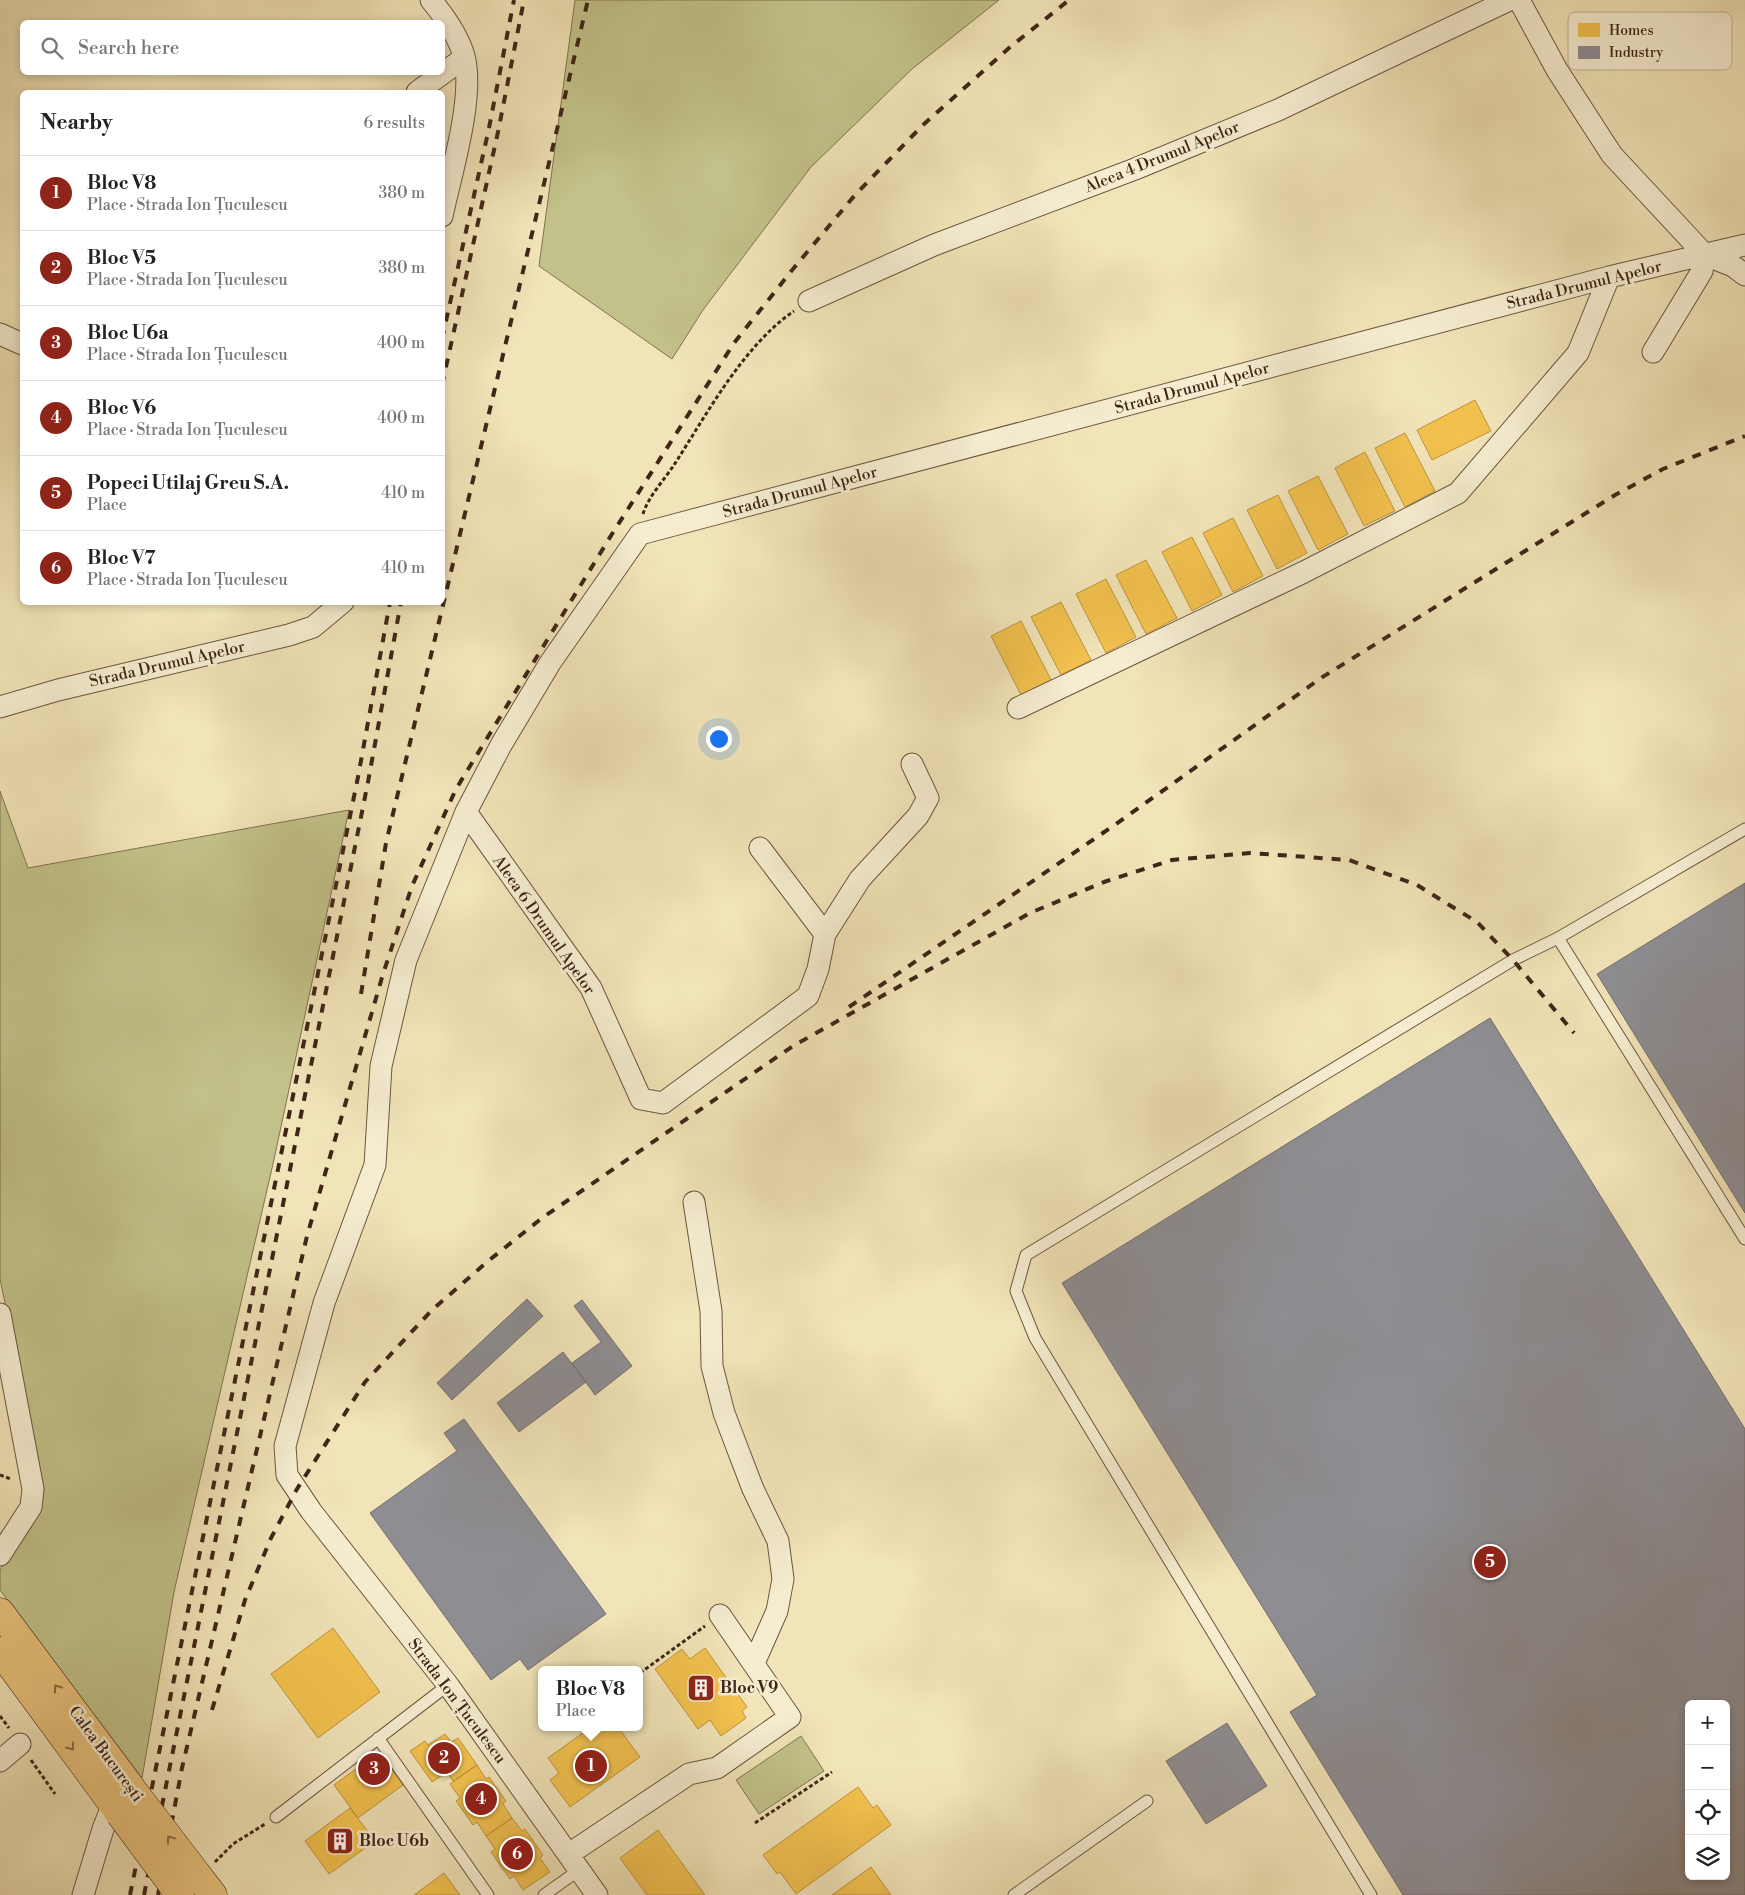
<!DOCTYPE html>
<meta charset="utf-8">
<style>
:root{--surface:#fff;--page:#f2f2f2;--text:#222;--muted:#767676;--line:#e0e0e0;--accent:#8f2418}
body{margin:0;font-family:"Libre Bodoni",serif;background:var(--page);color:var(--text)}
.controls{position:absolute;right:15px;bottom:15px;display:grid;overflow:hidden;border-radius:8px;box-shadow:0 2px 8px #0003}
.controls button{width:45px;height:45px;display:grid;place-items:center;padding:0;border:0;border-bottom:1px solid var(--line);background:var(--surface);color:var(--text);font:25px sans-serif}
.you{position:absolute;left:718px;top:738px;width:18px;height:18px;margin:-12px;border:4px solid #fff;border-radius:50%;background:#1a73e8;box-shadow:0 0 0 8px #1a73e833}
.badge{display:grid;place-items:center;width:32px;height:32px;border-radius:50%;background:var(--accent);color:#fff;font-size:16px;font-weight:700}
.pin{position:absolute;translate:-50% -50%;border:2px solid #fff;box-shadow:0 1px 5px #0006}
.popup{position:absolute;left:538px;top:1666px;width:105px;height:65px;box-sizing:border-box;display:grid;place-content:center;border-radius:8px;background:var(--surface);filter:drop-shadow(0 1px 4px #0005);font-size:16px;white-space:nowrap;color:var(--muted)}
.popup b{font-size:19px;color:var(--text)}
.popup::after{content:'';position:absolute;left:50%;top:100%;margin-left:-10px;border:10px solid transparent;border-top-color:var(--surface)}
.list{margin:0;padding:0;list-style:none}
h2{display:flex;justify-content:space-between;align-items:center;height:65px;margin:0;padding:0 20px;font-size:21px}
h2 small{font-size:16px;font-weight:400;color:var(--muted)}
.list li{display:grid;grid-template-columns:32px 1fr auto;gap:15px;align-items:center;box-sizing:border-box;height:75px;padding:0 20px;border-top:1px solid var(--line)}
.list b{display:block;font-size:19px;white-space:nowrap}
.list p{margin:0;font-size:16px;white-space:nowrap;color:var(--muted)}
.list em{font-size:16px;font-style:normal;color:var(--muted)}
.icon{flex:none;width:28px;height:28px;fill:none;stroke:currentColor;stroke-width:2;stroke-linecap:round;stroke-linejoin:round}
.map{position:relative;flex:none;width:1745px;height:1895px;overflow:hidden}
.search{position:absolute;background:var(--surface);box-shadow:0 2px 8px #0003;left:20px;top:20px;width:425px;height:55px;display:flex;align-items:center;gap:12px;box-sizing:border-box;padding:0 18px;border-radius:8px;color:var(--muted);font-size:19px}
.panel{position:absolute;background:var(--surface);box-shadow:0 2px 8px #0003;left:20px;top:90px;width:425px;height:515px;border-radius:8px}
.map>svg:first-child{display:block}
.green{fill:#c2c189;stroke:#817350}
.homes{fill:#f2c14e;stroke:#bd923e}
.industry{fill:#8d8d92;stroke:#766e6d;fill-rule:evenodd}
.lines{fill:none;stroke-linecap:round;stroke-linejoin:round}
.service-casing{stroke:#6c553f;stroke-width:13}
.minor-casing{stroke:#6c553f;stroke-width:23}
.primary-casing{stroke:#402517;stroke-width:29}
.path{stroke:#402517;stroke-width:3;stroke-dasharray:4 2.5;stroke-linecap:butt}
.service{stroke:#f6edd1;stroke-width:11}
.minor{stroke:#f6edd1;stroke-width:21}
.primary{stroke:#e8c27c;stroke-width:28}
.rail{stroke:#402517;stroke-width:4;stroke-dasharray:9 9;stroke-linecap:butt}
.primary-bridge-casing{stroke:#402517;stroke-width:29;stroke-linecap:butt}
.primary-bridge{stroke:#e8c27c;stroke-width:28}
.oneway{stroke:#8c6c44}
.labels{text-anchor:middle;dominant-baseline:central;stroke-width:5;stroke-linejoin:round;paint-order:stroke}
.street-label{font-size:16px;fill:#402517;stroke:#f6edd1}
.poi-label{font-size:16px;font-weight:bold;fill:#402517;stroke:#f6edd1;text-anchor:start}
.key{fill:#f6edd1;stroke:#bfb199;stroke-width:1}
.key-label{font-size:14px;fill:#402517}
</style>
<div class="map">
<svg width="1745" height="1895" viewBox="0 0 1745 1895">
<rect width="100%" height="100%" fill="#f1e4b8"/>
<filter id="stains"><feTurbulence type="fractalNoise" baseFrequency=".004" numOctaves="4"/><feColorMatrix values="0 0 0 0 .2 0 0 0 0 .09 0 0 0 0 .02 0 0 0 .5 -.17"/></filter>
<radialGradient id="worn" r=".72"><stop offset=".6" stop-color="#630" stop-opacity="0"/><stop offset="1" stop-color="#630" stop-opacity=".3"/></radialGradient>
<!-- green -->
<path class="green" d="M 575,0 L 999,0 L 912,69 L 811,167 L 703,310 L 672,359 L 539,266 Z
M 0,791 L 28,868 L 349,810 L 273,1164 L 174,1592 L 142,1778 L 0,1590 L 0,1570 L 44,1490 L 0,1279 Z
M 801,1736 L 824,1771 L 759,1814 L 736,1780 Z"/>
<!-- homes -->
<path class="homes" d="M 1475,400 L 1491,431 L 1432,460 L 1417,430 Z
M 1405,433 L 1435,491 L 1405,507 L 1375,448 Z
M 1365,452 L 1395,511 L 1364,526 L 1335,468 Z
M 1318,476 L 1348,534 L 1318,550 L 1288,491 Z
M 1278,495 L 1307,553 L 1277,569 L 1247,510 Z
M 1233,518 L 1263,576 L 1233,592 L 1203,533 Z
M 1192,537 L 1222,595 L 1192,611 L 1162,552 Z
M 1146,560 L 1177,618 L 1146,634 L 1116,575 Z
M 1106,579 L 1136,637 L 1106,653 L 1076,594 Z
M 1061,602 L 1091,660 L 1061,675 L 1031,617 Z
M 1021,621 L 1051,680 L 1021,695 L 991,636 Z
M 333,1628 L 380,1692 L 318,1738 L 271,1674 Z
M 705,1648 L 747,1707 L 742,1711 L 746,1718 L 721,1736 L 710,1720 L 698,1729 L 655,1669 L 682,1649 L 690,1659 Z
M 591,1727 L 618,1727 L 640,1757 L 570,1807 L 550,1780 L 559,1773 L 548,1758 Z
M 445,1734 L 451,1742 L 458,1738 L 477,1765 L 453,1781 L 447,1772 L 432,1782 L 410,1751 L 425,1741 L 428,1745 Z
M 379,1752 L 403,1785 L 358,1818 L 334,1785 Z
M 477,1765 L 486,1779 L 489,1777 L 506,1801 L 503,1804 L 512,1818 L 486,1836 L 477,1822 L 473,1825 L 456,1801 L 460,1798 L 450,1784 Z
M 858,1787 L 873,1808 L 877,1805 L 891,1825 L 796,1894 L 780,1872 L 777,1874 L 763,1855 Z
M 350,1808 L 375,1841 L 329,1874 L 305,1841 Z
M 512,1818 L 522,1831 L 525,1829 L 543,1855 L 540,1858 L 550,1872 L 523,1890 L 514,1876 L 510,1879 L 491,1852 L 495,1849 L 486,1836 Z
M 658,1830 L 705,1895 L 647,1895 L 620,1858 Z
M 871,1867 L 891,1895 L 832,1895 Z
M 444,1873 L 460,1895 L 414,1895 Z"/>
<!-- industry -->
<path class="industry" d="M 1745,883 L 1745,1213 L 1597,974 Z
M 1490,1018 L 1745,1429 L 1745,1895 L 1403,1895 L 1290,1712 L 1317,1695 L 1062,1283 ZM 1689,1704 L 1726,1704 L 1726,1876 L 1689,1876 Z
M 527,1299 L 543,1316 L 452,1400 L 437,1383 Z
M 582,1300 L 632,1366 L 595,1395 L 572,1363 L 601,1342 L 574,1306 Z
M 563,1352 L 586,1382 L 519,1432 L 497,1403 Z
M 464,1419 L 606,1614 L 528,1670 L 520,1659 L 491,1680 L 370,1513 L 457,1451 L 444,1433 Z
M 1227,1723 L 1267,1786 L 1206,1824 L 1166,1761 Z"/>
<g class="lines">
<!-- service casing -->
<g class="service-casing">
<path id="service" d="M 1558,938 L 1745,1239
M 378,1738 L 488,1895
M 276,1817 L 448,1685
M 544,1895 L 579,1870
M 1014,1895 L 1147,1801
M 1371,1895 L 1035,1338 L 1016,1291 L 1026,1255 L 1513,960 L 1558,938 L 1745,829"/>
</g>
<!-- minor casing -->
<g class="minor-casing">
<path id="minor" d="M 431,0 C 445,17 458,35 464,56 C 475,96 451,174 442,216
M 1519,0 L 1557,70 L 1612,155 L 1705,255
M 417,92 L 464,58
M 809,301 L 934,245 L 1135,169 L 1278,110 L 1509,0
M 0,334 L 22,344
M 1653,352 L 1702,271 L 1705,255 L 1733,266 L 1745,275
M 0,707 L 58,690 L 289,635 L 313,627 L 343,602
M 1018,708 L 1304,572 L 1458,493 L 1578,353 L 1609,277
M 466,812 L 591,988 L 641,1099 L 663,1103 L 808,996 L 818,969 L 825,934 L 860,879 L 918,816 L 928,798 L 912,764
M 760,848 L 825,934
M 694,1202 L 711,1311 L 712,1366 L 724,1413 L 738,1450 L 753,1489 L 778,1541 L 783,1579 L 777,1611 L 754,1663
M 0,1314 L 33,1489 L 31,1507 L 0,1555
M 0,1761 L 20,1744
M 569,1854 L 689,1774 L 717,1768 L 790,1717 L 720,1615
M 83,1895 L 103,1829 L 113,1804 L 122,1797
M 597,1895 L 448,1685 L 311,1511 L 287,1475 L 285,1446 L 324,1303 L 375,1165 L 381,1066 L 406,960 L 466,812 L 501,745 L 550,663 L 640,534 L 1609,277 L 1745,245"/>
</g>
<!-- primary casing -->
<g class="primary-casing">
<path id="primary" d="M 0,1612 L 138,1797
M 0,1651 L 120,1814
M 199,1877 L 213,1895"/>
</g>
<!-- path -->
<path class="path" d="M 643,514 C 648,497 664,480 674,465 C 707,414 743,346 794,311
M 0,1475 L 11,1479
M 640,1673 L 705,1626
M 0,1716 L 9,1728
M 31,1760 L 55,1794
M 755,1823 L 832,1772
M 215,1862 L 233,1844 L 265,1824"/>
<!-- service -->
<use href="#service" class="service"/>
<!-- minor -->
<use href="#minor" class="minor"/>
<!-- primary -->
<use href="#primary" class="primary"/>
<!-- rail -->
<path class="rail" d="M 442,339 L 489,128 L 514,0
M 442,385 L 498,132 L 524,0
M 361,994 L 386,843 L 588,0
M 849,1007 L 1116,824 L 1321,678 L 1615,495 L 1663,469 L 1745,436
M 212,1710 L 245,1600 L 271,1538 L 297,1489 L 365,1382 L 432,1310 L 487,1262 L 542,1218 L 793,1046 L 1030,913 L 1104,882 L 1172,860 L 1250,853 L 1349,860 L 1417,885 L 1477,922 L 1513,960 L 1574,1033
M 130,1895 L 358,777 L 390,602
M 144,1895 L 368,782 L 401,602
M 158,1895 L 182,1768 L 307,1236 L 383,974 L 412,886 L 456,789 L 612,534 L 734,343 L 793,269 L 855,195 L 923,125 L 1009,48 L 1069,0"/>
<!-- primary-bridge casing -->
<g class="primary-bridge-casing">
<path id="primary-bridge" d="M 138,1797 L 199,1877
M 120,1814 L 180,1895"/>
</g>
<!-- primary-bridge -->
<use href="#primary-bridge" class="primary-bridge"/>
</g>
<!-- one-way arrows -->
<defs><path id="oneway-chevron" d="M-2-3.5L2.5 0L-2 3.5" fill="none" stroke-width="1.6" stroke-linecap="round" stroke-linejoin="round" transform="scale(1.25)"/></defs>
<g class="oneway">
<use href="#oneway-chevron" transform="translate(57 1688) rotate(-126)"/>
<use href="#oneway-chevron" transform="translate(71 1747) rotate(54)"/>
<use href="#oneway-chevron" transform="translate(170 1839) rotate(-127)"/>
</g>
<!-- icons -->
<defs>
<g id="building-square" transform="scale(1.4375)"><rect x="-9" y="-9" width="18" height="18" rx="4" fill="#8f2418" stroke="#f6edd1"/><path d="M-4-6H4V6H1V3H-1V6H-4ZM-2.5-4.3h1.7v1.8h-1.7ZM.8-4.3h1.7v1.8H.8ZM-2.5-1h1.7V.8h-1.7ZM.8-1h1.7V.8H.8Z" fill="#fff"/></g>
</defs>
<g fill-rule="evenodd">
<use href="#building-square" x="701" y="1688"/>
<use href="#building-square" x="340" y="1841"/>
</g>
<g class="labels">
<!-- street labels -->
<g class="street-label">
<text transform="translate(1162 157) rotate(-22)">Aleea 4 Drumul Apelor</text>
<text transform="translate(1584 285) rotate(-14)">Strada Drumul Apelor</text>
<text transform="translate(1192 388) rotate(-15)">Strada Drumul Apelor</text>
<text transform="translate(800 492) rotate(-15)">Strada Drumul Apelor</text>
<text transform="translate(167 664) rotate(-13)">Strada Drumul Apelor</text>
<text transform="translate(544 925) rotate(55)">Aleea 6 Drumul Apelor</text>
<text transform="translate(457 1701) rotate(53)">Strada Ion Țuculescu</text>
<text transform="translate(106 1754) rotate(54)">Calea București</text>
</g>
<!-- poi labels -->
<g class="poi-label">
<text x="720" y="1688">Bloc V9</text>
<text x="359" y="1841">Bloc U6b</text>
</g>
</g>
<!-- legend -->
<rect x="1568" y="12" width="164" height="58" rx="8" class="key"/>
<rect x="1578" y="23" width="22" height="14" fill="#f2c14e"/>
<rect x="1578" y="46" width="22" height="13" fill="#8d8d92"/>
<g class="key-label">
<text x="1609" y="35">Homes</text>
<text x="1609" y="57">Industry</text>
</g>
<rect width="100%" height="100%" filter="url(#stains)"/>
<rect width="100%" height="100%" fill="url(#worn)"/>
</svg>
<div class="controls">
<button>+</button>
<button>−</button>
<button><svg class="icon" aria-label="locate" viewBox="0 0 24 24"><circle cx="12" cy="12" r="6"/><path d="M12 2v4M12 18v4M2 12h4M18 12h4"/></svg></button>
<button><svg class="icon" aria-label="layers" viewBox="0 0 24 24"><path d="M12 4l9 5-9 5-9-5zM3 14l9 5 9-5"/></svg></button>
</div>
<div class="you"></div>
<div class="pin badge" style="left:591px;top:1766px">1</div>
<div class="popup"><b>Bloc V8</b>Place</div>
<div class="pin badge" style="left:444px;top:1758px">2</div>
<div class="pin badge" style="left:374px;top:1769px">3</div>
<div class="pin badge" style="left:481px;top:1799px">4</div>
<div class="pin badge" style="left:1490px;top:1562px">5</div>
<div class="pin badge" style="left:517px;top:1854px">6</div>
<div class="search"><svg class="icon" aria-label="search" viewBox="0 0 24 24"><circle cx="10" cy="10" r="6"/><path d="M15 15l6 6"/></svg>Search here</div>
<section class="panel">
<h2>Nearby<small>6 results</small></h2>
<ul class="list">
<li><span class="badge">1</span><div><b>Bloc V8</b><p>Place · Strada Ion Țuculescu</p></div><em>380 m</em></li>
<li><span class="badge">2</span><div><b>Bloc V5</b><p>Place · Strada Ion Țuculescu</p></div><em>380 m</em></li>
<li><span class="badge">3</span><div><b>Bloc U6a</b><p>Place · Strada Ion Țuculescu</p></div><em>400 m</em></li>
<li><span class="badge">4</span><div><b>Bloc V6</b><p>Place · Strada Ion Țuculescu</p></div><em>400 m</em></li>
<li><span class="badge">5</span><div><b>Popeci Utilaj Greu S.A.</b><p>Place</p></div><em>410 m</em></li>
<li><span class="badge">6</span><div><b>Bloc V7</b><p>Place · Strada Ion Țuculescu</p></div><em>410 m</em></li>
</ul>
</section>
</div>
